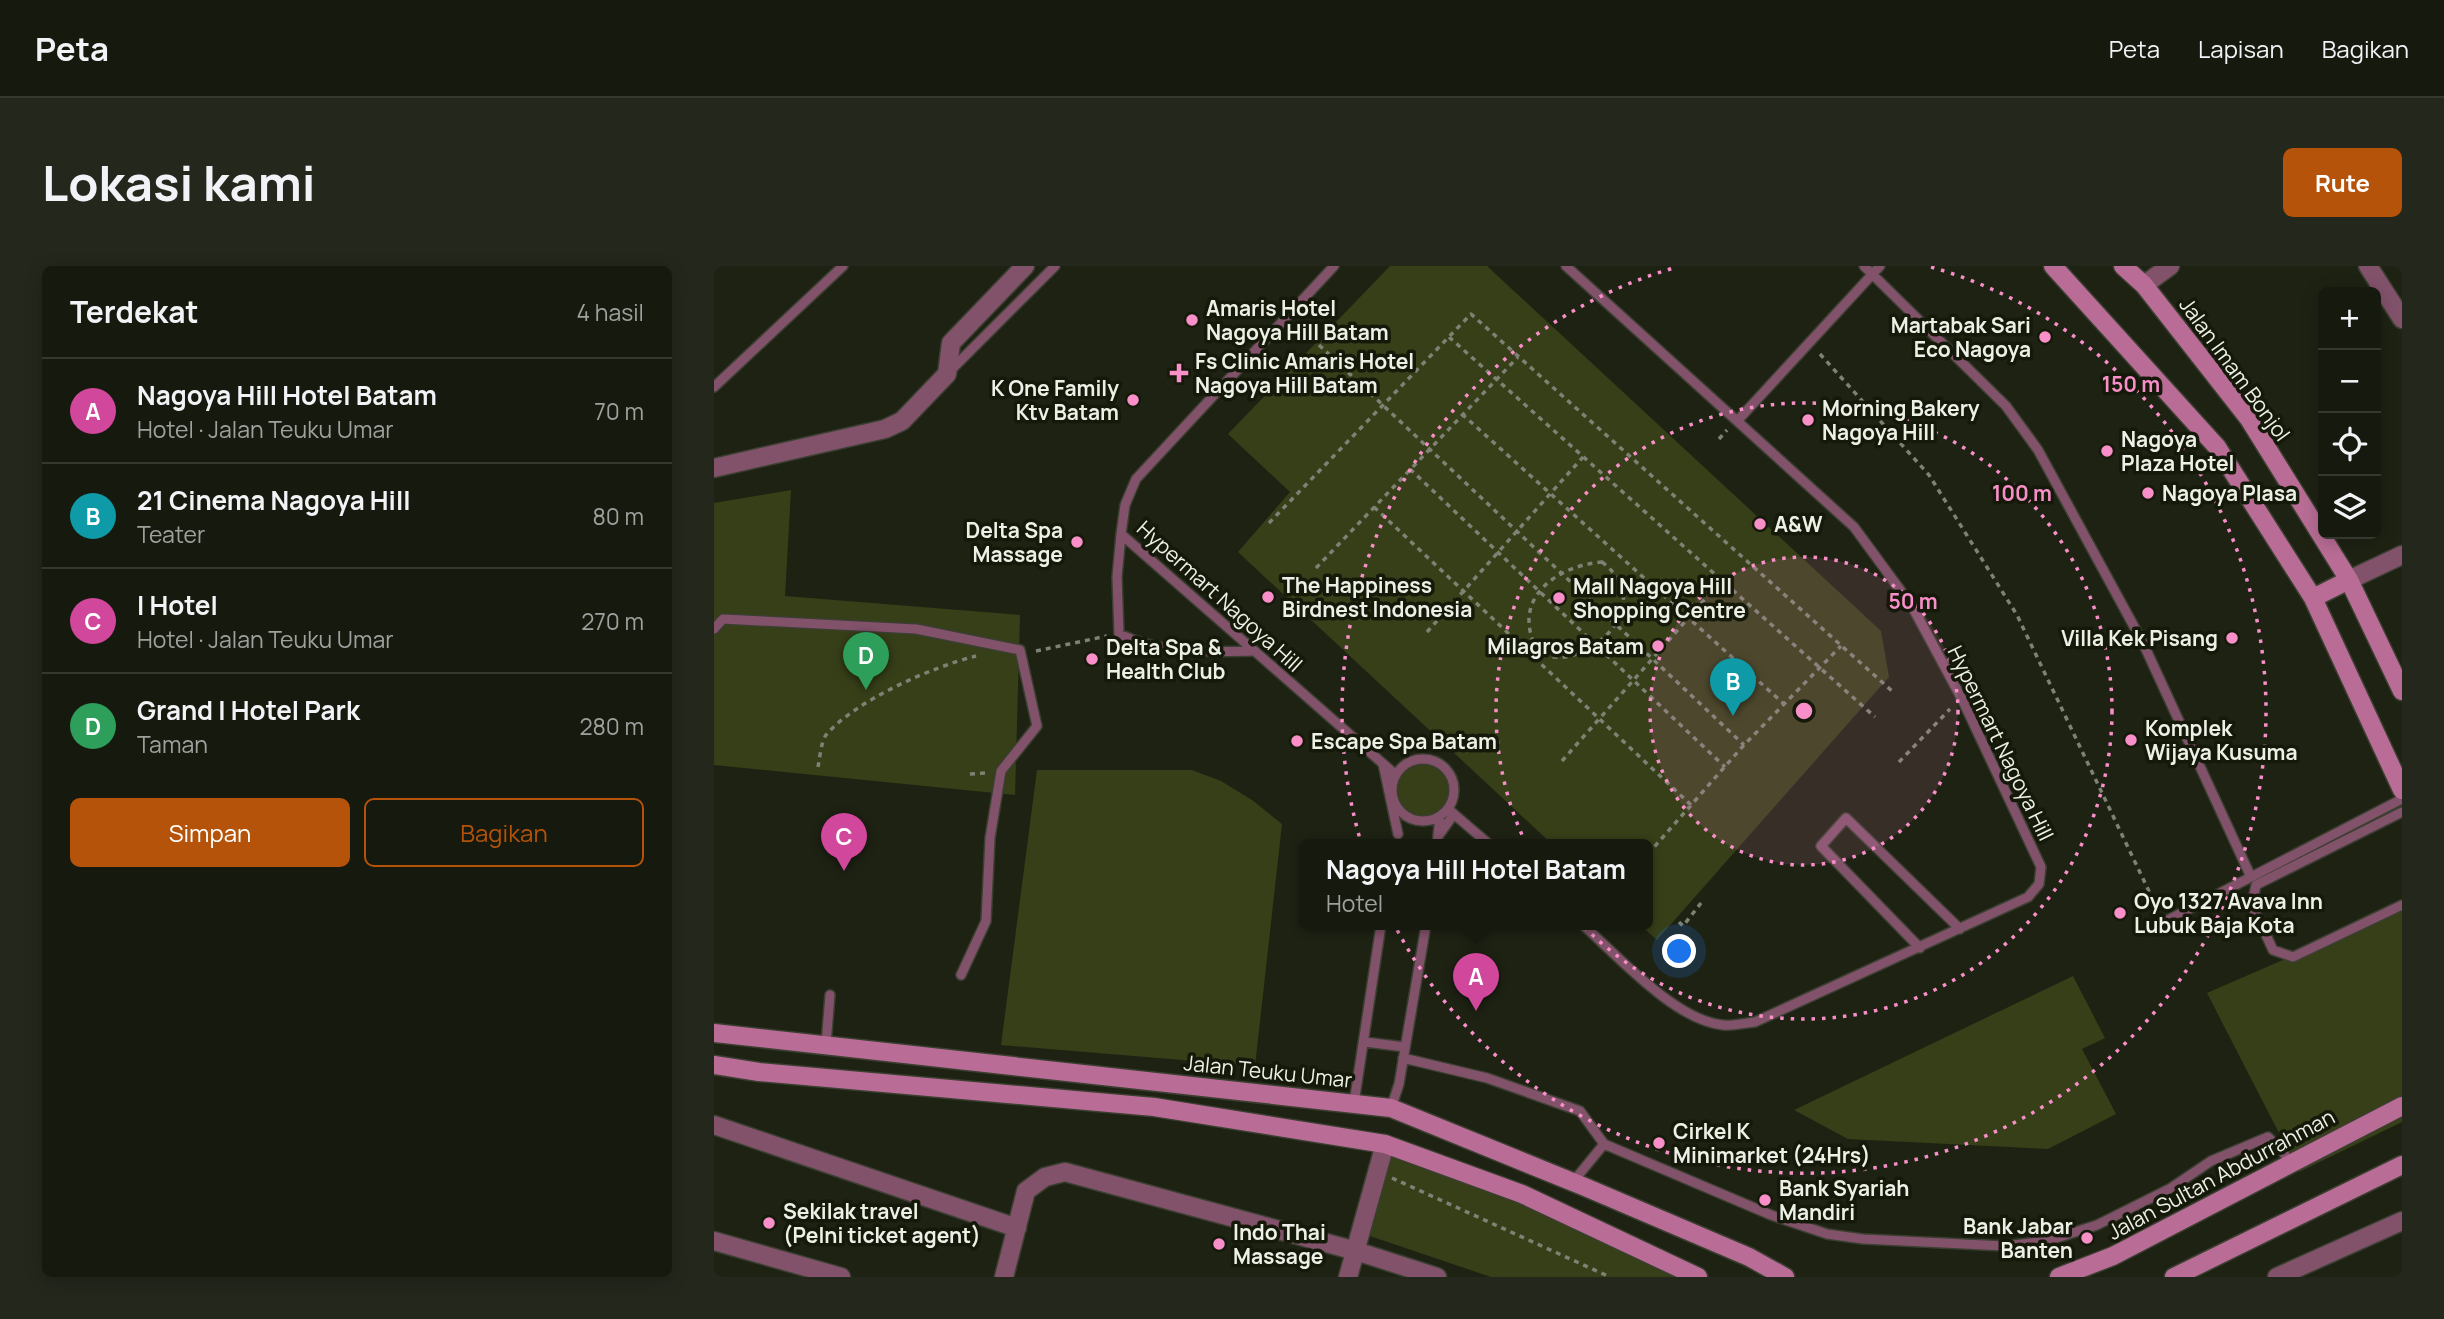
<!DOCTYPE html>
<html lang="id">
<meta charset="utf-8">
<style>
:root{--surface:#161a0e;--page:#23271c;--text:#f1f3f6;--muted:#9ea19e;--line:#35382e;--accent:#b45309}
body{margin:0;font-family:Manrope,sans-serif;background:var(--page);color:var(--text)}
.controls{position:absolute;right:21px;top:21px;display:grid;overflow:hidden;border-radius:10px;box-shadow:0 4px 18px #0003}
.controls button{width:63px;height:63px;display:grid;place-items:center;padding:0;border:0;border-bottom:2px solid var(--line);background:var(--surface);color:var(--text);font:35px sans-serif}
.you{position:absolute;left:966px;top:686px;width:24px;height:24px;margin:-18px;border:5px solid #fff;border-radius:50%;background:#1a73e8;box-shadow:0 0 0 10px #1a73e833}
.badge{display:grid;place-items:center;width:46px;height:46px;border-radius:50%;background:var(--accent);color:#fff;font-size:23px;font-weight:700}
.pin{position:absolute;translate:-50% -58px;filter:drop-shadow(0 2px 4px #0008)}
.pin::after{content:'';position:absolute;top:37px;width:24px;height:21px;background:inherit;clip-path:polygon(0 0,100% 0,50% 100%)}
.popup{position:absolute;left:585px;top:573px;width:354px;height:91px;box-sizing:border-box;display:grid;place-content:center;border-radius:10px;background:var(--surface);filter:drop-shadow(0 2px 5px #0005);font-size:23px;white-space:nowrap;color:var(--muted)}
.popup b{font-size:26px;color:var(--text)}
.popup::after{content:'';position:absolute;left:50%;top:100%;margin-left:-14px;border:14px solid transparent;border-top-color:var(--surface)}
.list{margin:0;padding:0;list-style:none}
h2{display:flex;justify-content:space-between;align-items:center;height:91px;margin:0;padding:0 28px;font-size:30px}
h2 small{font-size:23px;font-weight:400;color:var(--muted)}
.list li{display:grid;grid-template-columns:46px 1fr auto;gap:21px;align-items:center;box-sizing:border-box;height:105px;padding:0 28px;border-top:2px solid var(--line)}
.list b{display:block;font-size:26px;white-space:nowrap}
.list p{margin:0;font-size:23px;white-space:nowrap;color:var(--muted)}
.list em{font-size:23px;font-style:normal;color:var(--muted)}
.actions{display:flex;gap:14px;padding:21px 28px}
.actions a{flex:1;padding:16px 0;border:2px solid var(--accent);border-radius:10px;text-align:center;font-size:24px;color:var(--accent)}
.actions .main{background:var(--accent);color:#fff}
.icon{flex:none;width:38px;height:38px;fill:none;stroke:currentColor;stroke-width:2;stroke-linecap:round;stroke-linejoin:round}
.map{position:relative;flex:none;width:1688px;height:1011px;overflow:hidden;border-radius:10px}
header{display:flex;align-items:center;gap:42px;box-sizing:border-box;height:98px;padding:0 35px;background:var(--surface);border-bottom:2px solid var(--line)}
header strong{font-size:33px}
nav{display:flex;gap:38px;margin-inline-start:auto;font-size:24px}
.intro{display:flex;align-items:center;justify-content:space-between;box-sizing:border-box;height:168px;padding:0 42px}
h1{margin:0;font-size:49px}
.button{padding:18px 32px;border-radius:10px;background:var(--accent);color:#fff;font-size:24px;font-weight:700}
main{display:flex;gap:42px;padding:0 42px}
aside{flex:1;background:var(--surface);border-radius:10px;box-shadow:0 4px 18px #0003}
.map>svg:first-child{display:block}
.green{fill:#363f18}
.lines{fill:none;stroke-linecap:round;stroke-linejoin:round}
.lane-casing{stroke:#3b3f31;stroke-width:12}
.street-casing{stroke:#3b3f31;stroke-width:21}
.secondary-casing{stroke:#3b3f31;stroke-width:21}
.path{stroke:#7e8174;stroke-width:3.5;stroke-dasharray:5 5;stroke-linecap:butt}
.lane{stroke:#82526b;stroke-width:9}
.street{stroke:#82526b;stroke-width:18}
.secondary{stroke:#b96d96;stroke-width:18}
.ring{fill:none;stroke:#f98fc9;stroke-width:3.5;stroke-dasharray:3.5 7}
.poi-dot{fill:#f98fc9;stroke:#15190a;stroke-width:2.5}
.labels{text-anchor:middle;dominant-baseline:central;stroke-width:7;stroke-linejoin:round;paint-order:stroke}
.poi-label{font-size:21px;font-weight:bold;fill:#edf0e6;stroke:#15190a;text-anchor:start}
.street-label{font-size:21px;fill:#edf0e6;stroke:#15190a}
.centre{fill:#f98fc9;stroke:#15190a;stroke-width:3.5}
.ring-label{font-size:21px;text-anchor:middle;font-weight:bold;fill:#f98fc9;stroke:#15190a;stroke-width:7;stroke-linejoin:round;paint-order:stroke}
</style>
<header>
<strong>Peta</strong>
<nav><a>Peta</a><a>Lapisan</a><a>Bagikan</a></nav>
</header>
<div class="intro"><h1>Lokasi kami</h1><a class="button">Rute</a></div>
<main>
<aside>
<h2>Terdekat<small>4 hasil</small></h2>
<ul class="list">
<li><span class="badge" style="background:#d1479c">A</span><div><b>Nagoya Hill Hotel Batam</b><p>Hotel · Jalan Teuku Umar</p></div><em>70 m</em></li>
<li><span class="badge" style="background:#0f9aa8">B</span><div><b>21 Cinema Nagoya Hill</b><p>Teater</p></div><em>80 m</em></li>
<li><span class="badge" style="background:#d1479c">C</span><div><b>I Hotel</b><p>Hotel · Jalan Teuku Umar</p></div><em>270 m</em></li>
<li><span class="badge" style="background:#2e9e5b">D</span><div><b>Grand I Hotel Park</b><p>Taman</p></div><em>280 m</em></li>
</ul>
<div class="actions"><a class="main">Simpan</a><a>Bagikan</a></div>
</aside>
<div class="map">
<svg width="1688" height="1011" viewBox="0 0 1688 1011">
<rect width="100%" height="100%" fill="#1e2213"/>
<!-- green -->
<path class="green" d="M 676,0 L 773,0 L 1167,365 L 1175,411 L 943,674 L 926,659 L 934,659 L 934,579 L 839,579 L 524,286 L 576,226 L 514,168 Z
M 77,224 L 71,330 L 306,349 L 301,529 L 0,499 L 0,237 Z
M679 524a30 30 0 1 1 60 0a30 30 0 1 1-60 0Z
M 323,504 L 478,504 L 507,515 L 538,534 L 568,558 L 541,800 L 287,779 Z
M 1688,642 L 1688,856 L 1585,906 L 1493,727 Z
M 1359,710 L 1391,772 L 1368,783 L 1402,848 L 1334,883 L 1134,873 L 1080,844 Z
M 671,878 L 972,1011 L 777,1011 L 647,967 Z"/>
<g class="lines">
<!-- lane casing -->
<g class="lane-casing">
<path id="lane" d="M 620,0 L 422,213 L 411,239 L 407,268 L 682,509
M 852,0 L 1140,261 L 1198,340 L 1247,431 L 1327,601 L 1325,618 L 1314,631 L 1041,756 C 1031,757 1019,760 1009,759 C 962,755 904,690 869,659
M 1150,0 L 1292,140 L 1324,184 L 1429,377 L 1537,611
M 234,107 L 341,0
M 0,121 L 129,0
M 1025,153 L 1166,0
M 407,268 L 403,311 L 405,368 C 448,388 491,386 538,385
M 0,363 L 9,353 L 202,363 L 306,384 L 323,460 L 287,505 L 276,572 L 272,655 L 247,709
M678 524a31 31 0 1 1 62 0a31 31 0 1 1-62 0Z
M 669,498 L 684,568
M 734,543 L 776,579
M 1688,546 L 1542,619 L 1538,639 L 1559,684 L 1579,691 L 1688,639
M 725,569 L 740,548
M 723,579 L 726,550
M 1450,656 L 1688,533
M 1206,682 L 1107,580 L 1132,552 L 1246,663
M 651,776 L 691,781
M 112,778 L 116,729
M 689,792 L 773,812 L 866,845 L 890,878 L 1057,949 L 1113,968 L 1149,973 L 1290,980 L 1333,975 L 1383,959 L 1457,922 L 1497,895 L 1554,871 L 1569,885 L 1575,897
M 640,837 L 667,659
M 677,842 L 685,818 L 712,659
M 858,917 L 890,878"/>
</g>
<!-- street casing -->
<g class="street-casing">
<path id="street" d="M 1654,0 L 1688,53
M 1430,19 L 1456,0
M 0,202 L 171,163 L 188,155 L 233,108 L 237,77 L 311,0
M 1635,314 L 1688,289
M 0,859 L 303,962
M 0,975 L 127,1011
M 290,1011 L 312,925 L 331,911 L 351,906 L 642,985 L 723,1011
M 634,1011 L 671,878
M 1563,1011 L 1688,955"/>
</g>
<!-- secondary casing -->
<g class="secondary-casing">
<path id="secondary" d="M 1339,0 L 1503,181 L 1599,332 L 1688,524
M 1409,0 L 1430,19 L 1535,153 L 1635,314 L 1688,425
M 1599,332 L 1635,314
M 0,767 L 677,842 L 871,921 L 1035,991 L 1071,1011
M 0,799 L 45,806 L 440,841 L 671,878 L 808,928 L 984,1011
M 1345,1011 L 1399,990 L 1688,840
M 1460,1011 L 1688,899"/>
</g>
<!-- path -->
<path class="path" d="M 735,71 L 1161,451
M 605,79 L 1030,479
M 1106,88 L 1215,209 L 1303,349 L 1443,642
M 748,148 L 1070,438
M 1005,173 L 1013,164
M 696,203 L 1011,501
M 660,241 L 977,539
M 555,257 L 757,48 L 1178,425
M 888,296 C 957,349 839,425 819,375 C 801,328 847,299 888,296 Z
M 602,302 L 804,91
M 713,366 L 869,191
M 322,385 L 393,370
M 848,495 L 1007,315
M 721,496 L 723,493
M 1185,496 L 1236,443
M 104,501 C 106,491 107,476 112,469 C 142,434 218,401 262,390
M 256,508 L 272,507
M 934,588 L 1030,479 L 1127,380
M 965,656 L 969,660 L 987,637
M 678,912 L 896,1011"/>
<!-- lane -->
<use href="#lane" class="lane"/>
<!-- street -->
<use href="#street" class="street"/>
<!-- secondary -->
<use href="#secondary" class="secondary"/>
</g>
<!-- distance rings -->
<circle cx="1090" cy="445" r="154" fill="#f98fc9" fill-opacity=".12"/>
<g class="ring">
<circle cx="1090" cy="445" r="154"/>
<circle cx="1090" cy="445" r="308"/>
<path d="M1217 1A462 462 0 1 1 963 1"/>
</g>
<!-- markers -->
<g class="poi-dot">
<circle cx="478" cy="54" r="7"/>
<circle cx="1331" cy="71" r="7"/>
<path d="M461.5 96.5h7v7h7v7h-7v7h-7v-7h-7v-7h7z"/>
<circle cx="419" cy="134" r="7"/>
<circle cx="1094" cy="154" r="7"/>
<circle cx="1393" cy="185" r="7"/>
<circle cx="1434" cy="227" r="7"/>
<circle cx="1046" cy="258" r="7"/>
<circle cx="363" cy="276" r="7"/>
<circle cx="554" cy="331" r="7"/>
<circle cx="845" cy="332" r="7"/>
<circle cx="1518" cy="372" r="7"/>
<circle cx="944" cy="380" r="7"/>
<circle cx="378" cy="393" r="7"/>
<circle cx="1417" cy="474" r="7"/>
<circle cx="583" cy="475" r="7"/>
<circle cx="1406" cy="647" r="7"/>
<circle cx="945" cy="877" r="7"/>
<circle cx="1051" cy="934" r="7"/>
<circle cx="55" cy="957" r="7"/>
<circle cx="1373" cy="972" r="7"/>
<circle cx="505" cy="978" r="7"/>
</g>
<g class="labels">
<!-- poi labels -->
<g class="poi-label">
<text x="492" y="42">Amaris Hotel<tspan x="492" dy="24">Nagoya Hill Batam</tspan></text>
<text x="1317" y="59" text-anchor="end">Martabak Sari<tspan x="1317" dy="24">Eco Nagoya</tspan></text>
<text x="481" y="95">Fs Clinic Amaris Hotel<tspan x="481" dy="24">Nagoya Hill Batam</tspan></text>
<text x="405" y="122" text-anchor="end">K One Family<tspan x="405" dy="24">Ktv Batam</tspan></text>
<text x="1108" y="142">Morning Bakery<tspan x="1108" dy="24">Nagoya Hill</tspan></text>
<text x="1407" y="173">Nagoya<tspan x="1407" dy="24">Plaza Hotel</tspan></text>
<text x="1448" y="227">Nagoya Plasa</text>
<text x="1060" y="258">A&amp;W</text>
<text x="349" y="264" text-anchor="end">Delta Spa<tspan x="349" dy="24">Massage</tspan></text>
<text x="568" y="319">The Happiness<tspan x="568" dy="24">Birdnest Indonesia</tspan></text>
<text x="859" y="320">Mall Nagoya Hill<tspan x="859" dy="24">Shopping Centre</tspan></text>
<text x="1504" y="372" text-anchor="end">Villa Kek Pisang</text>
<text x="930" y="380" text-anchor="end">Milagros Batam</text>
<text x="392" y="381">Delta Spa &amp;<tspan x="392" dy="24">Health Club</tspan></text>
<text x="1431" y="462">Komplek<tspan x="1431" dy="24">Wijaya Kusuma</tspan></text>
<text x="597" y="475">Escape Spa Batam</text>
<text x="1420" y="635">Oyo 1327 Avava Inn<tspan x="1420" dy="24">Lubuk Baja Kota</tspan></text>
<text x="959" y="865">Cirkel K<tspan x="959" dy="24">Minimarket (24Hrs)</tspan></text>
<text x="1065" y="922">Bank Syariah<tspan x="1065" dy="24">Mandiri</tspan></text>
<text x="69" y="945">Sekilak travel<tspan x="69" dy="24">(Pelni ticket agent)</tspan></text>
<text x="1359" y="960" text-anchor="end">Bank Jabar<tspan x="1359" dy="24">Banten</tspan></text>
<text x="519" y="966">Indo Thai<tspan x="519" dy="24">Massage</tspan></text>
</g>
<!-- street labels -->
<g class="street-label">
<text transform="translate(1521 103) rotate(54)">Jalan Imam Bonjol</text>
<text transform="translate(506 330) rotate(42)">Hypermart Nagoya Hill</text>
<text transform="translate(1287 477) rotate(64)">Hypermart Nagoya Hill</text>
<text transform="translate(554 805) rotate(6)">Jalan Teuku Umar</text>
<text transform="translate(1507 908) rotate(-28)">Jalan Sultan Abdurrahman</text>
</g>
</g>
<circle cx="1090" cy="445" r="10" class="centre"/>
<g class="ring-label">
<text x="1417" y="126">150 m</text>
<text x="1308" y="235">100 m</text>
<text x="1199" y="343">50 m</text>
</g>
</svg>
<div class="controls">
<button>+</button>
<button>−</button>
<button><svg class="icon" aria-label="locate" viewBox="0 0 24 24"><circle cx="12" cy="12" r="6"/><path d="M12 2v4M12 18v4M2 12h4M18 12h4"/></svg></button>
<button><svg class="icon" aria-label="layers" viewBox="0 0 24 24"><path d="M12 4l9 5-9 5-9-5zM3 14l9 5 9-5"/></svg></button>
</div>
<div class="you"></div>
<div class="pin badge" style="left:762px;top:745px;background:#d1479c">A</div>
<div class="popup"><b>Nagoya Hill Hotel Batam</b>Hotel</div>
<div class="pin badge" style="left:1019px;top:450px;background:#0f9aa8">B</div>
<div class="pin badge" style="left:130px;top:605px;background:#d1479c">C</div>
<div class="pin badge" style="left:152px;top:424px;background:#2e9e5b">D</div>
</div>
</main>
